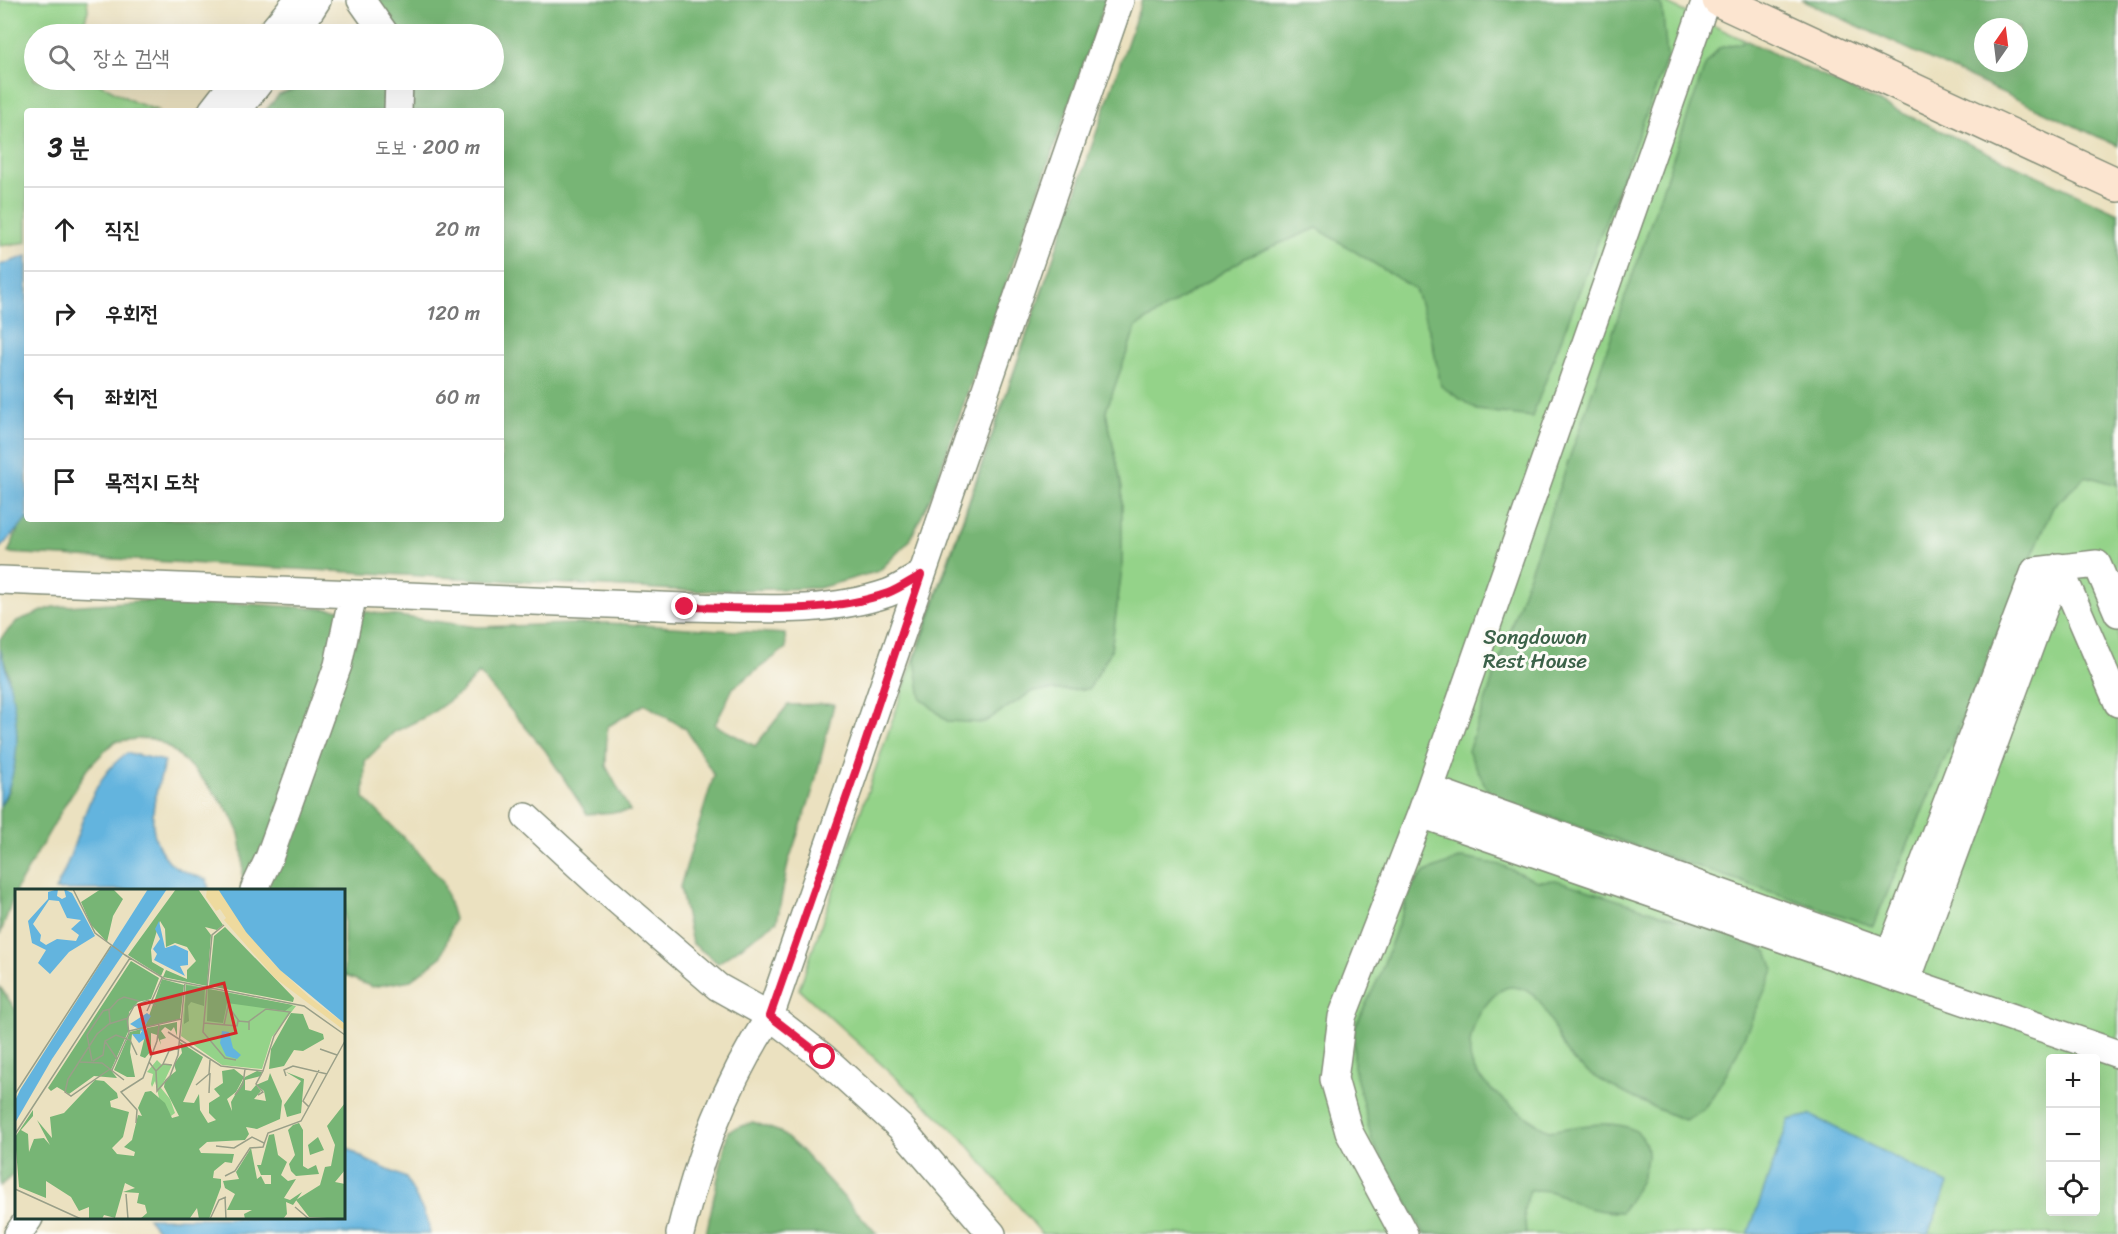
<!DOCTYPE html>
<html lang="ko">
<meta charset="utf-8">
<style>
:root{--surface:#fff;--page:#f2f2f2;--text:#222;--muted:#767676;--line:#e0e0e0}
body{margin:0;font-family:Sriracha,"Poor Story",sans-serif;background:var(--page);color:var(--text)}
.controls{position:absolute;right:18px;bottom:18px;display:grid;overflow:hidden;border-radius:6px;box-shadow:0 6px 24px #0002}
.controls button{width:54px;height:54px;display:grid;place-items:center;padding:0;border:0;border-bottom:2px solid var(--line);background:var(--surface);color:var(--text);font:30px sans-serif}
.compass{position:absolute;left:1974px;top:18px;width:54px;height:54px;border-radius:50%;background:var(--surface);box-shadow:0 6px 24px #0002;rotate:14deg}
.stop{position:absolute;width:18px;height:18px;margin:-14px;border:4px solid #e11d48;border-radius:50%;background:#fff}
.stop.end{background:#e11d48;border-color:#fff;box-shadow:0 2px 6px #0008}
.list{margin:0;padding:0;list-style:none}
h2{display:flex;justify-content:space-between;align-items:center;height:78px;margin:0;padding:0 24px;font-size:26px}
h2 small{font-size:20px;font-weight:400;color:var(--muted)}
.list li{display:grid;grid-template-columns:39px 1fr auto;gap:18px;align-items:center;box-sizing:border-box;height:84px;padding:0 24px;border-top:2px solid var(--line)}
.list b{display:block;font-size:22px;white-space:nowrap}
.list em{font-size:20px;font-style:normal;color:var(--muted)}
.icon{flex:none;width:33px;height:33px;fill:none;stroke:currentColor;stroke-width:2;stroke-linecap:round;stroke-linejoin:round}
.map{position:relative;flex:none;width:2118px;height:1234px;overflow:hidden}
.search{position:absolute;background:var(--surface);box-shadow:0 6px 24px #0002;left:24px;top:24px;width:480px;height:66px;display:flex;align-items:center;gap:15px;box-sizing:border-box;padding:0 21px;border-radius:33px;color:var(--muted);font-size:22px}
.panel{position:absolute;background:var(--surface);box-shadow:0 6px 24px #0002;left:24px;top:108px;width:480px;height:414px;border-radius:6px}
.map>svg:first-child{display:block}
.green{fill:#94d389;stroke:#5a885e;stroke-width:1.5;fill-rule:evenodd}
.forest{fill:#77b575;stroke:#4b7954;stroke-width:1.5;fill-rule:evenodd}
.water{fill:#63b4de;stroke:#417889;stroke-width:1.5}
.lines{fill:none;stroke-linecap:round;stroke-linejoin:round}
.street-casing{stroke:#858f7a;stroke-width:30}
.secondary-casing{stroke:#858f7a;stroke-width:36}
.street{stroke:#fff;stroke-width:27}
.secondary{stroke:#fce5d0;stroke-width:33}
.route{stroke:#e11d48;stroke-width:8}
.labels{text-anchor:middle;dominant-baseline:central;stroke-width:6;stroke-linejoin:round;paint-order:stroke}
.park-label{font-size:21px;fill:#3c6249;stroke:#fdfcf7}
.inset-road{fill:none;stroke:#999f88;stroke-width:1.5}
.view{fill:#d62828;fill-opacity:0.15;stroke:#d62828;stroke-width:3}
.inset-edge{fill:none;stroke:#1f3d34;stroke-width:3}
</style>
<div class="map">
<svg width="2118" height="1234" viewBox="0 0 2118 1234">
<rect width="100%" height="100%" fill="#fdfcf7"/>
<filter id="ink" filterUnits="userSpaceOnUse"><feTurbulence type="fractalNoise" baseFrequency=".0167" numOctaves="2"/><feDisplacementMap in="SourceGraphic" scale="12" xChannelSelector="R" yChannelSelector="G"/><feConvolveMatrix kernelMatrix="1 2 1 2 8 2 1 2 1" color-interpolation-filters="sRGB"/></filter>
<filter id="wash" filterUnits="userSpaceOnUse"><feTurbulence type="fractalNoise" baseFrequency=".008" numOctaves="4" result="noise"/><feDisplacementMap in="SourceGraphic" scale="24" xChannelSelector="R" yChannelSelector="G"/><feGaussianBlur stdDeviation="1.35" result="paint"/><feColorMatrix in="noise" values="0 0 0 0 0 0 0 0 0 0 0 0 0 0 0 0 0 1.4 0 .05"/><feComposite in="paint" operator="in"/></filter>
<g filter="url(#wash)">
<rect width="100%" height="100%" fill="#ebe1c0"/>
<!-- green -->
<path class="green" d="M 0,0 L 87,0 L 88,10 L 81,34 L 34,34 L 34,80 L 93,80 L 134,102 L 159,111 L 27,111 L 27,242 L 0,246 Z
M 1143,0 L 1659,0 L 2118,216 L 2118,1234 L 1042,1234 L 962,1138 L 799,989 ZM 2050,1058 L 2096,1058 L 2096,1212 L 2050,1212 Z"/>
<!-- forest -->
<path class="forest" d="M 375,0 L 1106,0 L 932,494 L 910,540 L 879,571 L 819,588 L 694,591 L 8,553 L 20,524 L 27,519 L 501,519 L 501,111 L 265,111 L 279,95 L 318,80 L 494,80 L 494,34 L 374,34 Z
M 1142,0 L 1651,0 L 1662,5 L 1667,58 L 1532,417 L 1477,410 L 1441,386 L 1431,336 L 1415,289 L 1317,228 L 1245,258 L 1136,327 L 1106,411 L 1122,488 L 1122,569 L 1111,651 L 1089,689 L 1033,691 L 983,723 L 947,721 L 921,698 L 915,660 Z
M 1802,0 L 2118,0 L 2118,146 ZM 1983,27 L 2019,27 L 2019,63 L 1983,63 Z
M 1747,41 L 2118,213 L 2118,485 L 2086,476 L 2053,507 L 1873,926 L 1491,797 L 1468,751 L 1705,66 L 1719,48 Z
M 169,599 L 361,611 L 477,627 L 608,623 L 785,634 L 786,648 L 733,688 L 715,725 L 755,746 L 788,705 L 834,704 L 813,790 L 788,863 L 777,921 L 718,963 L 692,943 L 680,887 L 714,775 L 686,729 L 645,704 L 607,727 L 606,766 L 630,811 L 587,814 L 545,750 L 479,673 L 460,693 L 429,715 L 394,732 L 365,761 L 364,798 L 418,852 L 443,882 L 454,919 L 442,956 L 411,980 L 372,987 L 344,975 L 344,890 L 242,890 C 244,868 244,849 237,827 C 231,807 173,742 152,739 C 141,737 127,741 115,741 L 87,769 L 66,803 L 16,890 L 0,935 L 0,806 L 9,791 L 9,676 L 0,649 L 0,639 L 17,621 L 53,607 Z
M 1462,858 L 1501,865 L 1537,881 L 1556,880 L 1691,924 L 1730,934 L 1767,951 L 1774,970 L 1734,1060 L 1714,1094 L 1703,1110 L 1685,1120 C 1656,1110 1590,1079 1570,1057 C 1550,1033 1548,989 1513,987 C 1502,986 1491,998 1485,1006 C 1473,1021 1465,1048 1473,1067 C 1482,1088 1529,1119 1549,1131 C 1569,1128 1589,1123 1609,1124 C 1670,1127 1645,1181 1621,1212 C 1608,1212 1596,1211 1583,1206 C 1559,1197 1559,1189 1530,1190 L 1524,1209 L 1526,1234 L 1425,1234 L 1372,1141 L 1354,1067 L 1354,1029 L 1379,977 L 1412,886 L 1425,872 Z
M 0,987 L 16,1010 L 16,1172 L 0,1186 Z
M 753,1122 L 780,1132 L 801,1150 L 877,1234 L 706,1234 L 728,1131 Z"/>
<!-- water -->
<path class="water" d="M 27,256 L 27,519 L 0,548 L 0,265 Z
M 0,649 C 16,701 28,756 0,806 Z
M 127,753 L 165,761 C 155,797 140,835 173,865 C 182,872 197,876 207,880 L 209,890 L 55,890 C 81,846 81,785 127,753 Z
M 1810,1115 L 1948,1184 L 1928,1234 L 1748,1234 L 1789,1120 Z
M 344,1146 L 368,1161 L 406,1178 L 428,1221 L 430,1234 L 161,1234 L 148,1218 L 344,1218 Z"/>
</g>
<g filter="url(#ink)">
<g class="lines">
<!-- street casing -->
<g class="street-casing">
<path id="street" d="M 361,0 L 385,34
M 270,34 L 298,0
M 295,34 L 317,0
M 212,111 L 236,80
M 237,111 L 261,80
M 398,111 L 399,80
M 0,580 L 685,607 C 752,608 824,615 888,593 C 899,589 910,581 921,575
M 1430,789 L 1906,959
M 1421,814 L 2118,1054
M 526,817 L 602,887 L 718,987 L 770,1016 L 823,1057 L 900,1127 L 992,1234
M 254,890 L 269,858 L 338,665 L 353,594
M 1883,971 L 2035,571 L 2097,564 L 2118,613
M 1907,980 L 2059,567 L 2118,703
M 18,1234 L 29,1218
M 680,1234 C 700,1153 724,1086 770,1016 L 1120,0
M 1404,1234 L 1349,1132 L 1334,1079 L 1342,1017 L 1421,814 L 1706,0"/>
</g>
<!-- secondary casing -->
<g class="secondary-casing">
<path id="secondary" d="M 1719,0 L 2118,185"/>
</g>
<!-- street -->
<use href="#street" class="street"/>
<!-- secondary -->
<use href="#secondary" class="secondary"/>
</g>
</g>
<g class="lines" filter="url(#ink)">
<!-- route -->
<path class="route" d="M 685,607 C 752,608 824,615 888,593 C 899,589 910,581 921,575 L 856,770 L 770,1016 L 823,1057"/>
</g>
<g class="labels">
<!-- park labels -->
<g class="park-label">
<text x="1535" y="637">Songdowon<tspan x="1535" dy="24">Rest House</tspan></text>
</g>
</g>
<!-- overview -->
<g transform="translate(15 889)">
<rect width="330" height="330" fill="#ebe1c0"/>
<path d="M 171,95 L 281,117 L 257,148 L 247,180 L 207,176 L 166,147 ZM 142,171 L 147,176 L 157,176 L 146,199 L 155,210 L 160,224 L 156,227 L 145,213 L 140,192 L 137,198 L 136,195 L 138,185 L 132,183 Z" fill="#94d389"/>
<path d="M 86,0 L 98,0 L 108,10 L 98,27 L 92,53 L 76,36 L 66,13 ZM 161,0 L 183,0 L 208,36 L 202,41 L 190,38 L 196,46 L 192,97 L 148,88 L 151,81 L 172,90 L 172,81 L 181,72 L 172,58 L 160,54 L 151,58 L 150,40 L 145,32 L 136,61 L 137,73 L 149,80 L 146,87 L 113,66 ZM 210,38 L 279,109 L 278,113 L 194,97 L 199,47 ZM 116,72 L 144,89 L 136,110 L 123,113 L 114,123 L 113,143 L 96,181 L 102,189 L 79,187 L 54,205 L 42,198 L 36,202 L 33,199 ZM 147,90 L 169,96 L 165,130 L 130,138 ZM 171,96 L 190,99 L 189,117 L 176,113 L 173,117 L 174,132 L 169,135 ZM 193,100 L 278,116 L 270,122 L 212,114 L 208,134 L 192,132 ZM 276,124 L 288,125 L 294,140 L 308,145 L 309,150 L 288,162 L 279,161 L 269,177 L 254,180 L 256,160 ZM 162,133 L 162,147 L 159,138 L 156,142 L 150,138 L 146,142 L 151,149 L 145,151 L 146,156 L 142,146 L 136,144 L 136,162 L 130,169 L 125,167 L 132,139 ZM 126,140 L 125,145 L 117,145 L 115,163 L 120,188 L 112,188 L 99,181 L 115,143 ZM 165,153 L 188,168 L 168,213 L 179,214 L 184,205 L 185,221 L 193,234 L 201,231 L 194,224 L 194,214 L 205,207 L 199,200 L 208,194 L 207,182 L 219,180 L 229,188 L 221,203 L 212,210 L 217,222 L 216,213 L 230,188 L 242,182 L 247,183 L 246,187 L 230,191 L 230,201 L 236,202 L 241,196 L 246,202 L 239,210 L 251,212 L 249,202 L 241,196 L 253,191 L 255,184 L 267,212 L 265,230 L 242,240 L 231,238 L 234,245 L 230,251 L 192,253 L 184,260 L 186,264 L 219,265 L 217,274 L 210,273 L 199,282 L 198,289 L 206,290 L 206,298 L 194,330 L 184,330 L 182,319 L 175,329 L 125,330 L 132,324 L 130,316 L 122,314 L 124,304 L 108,303 L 120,299 L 110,294 L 100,329 L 89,326 L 87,330 L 74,330 L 74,318 L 64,322 L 56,308 L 31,292 L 31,309 L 4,298 L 0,248 L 18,221 L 18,227 L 6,241 L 13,245 L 14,263 L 19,250 L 29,249 L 35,256 L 22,231 L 37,249 L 35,228 L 49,224 L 80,191 L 89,192 L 102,204 L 103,209 L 95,212 L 96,218 L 114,223 L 108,248 L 97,259 L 102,265 L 119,267 L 120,263 L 109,258 L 117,251 L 123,226 L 127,227 L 123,219 L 130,203 L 136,202 L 150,214 L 157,229 L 164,227 L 149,198 L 150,191 L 161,182 L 159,175 L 167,164 ZM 271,183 L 289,190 L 286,224 L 272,228 L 269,216 L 286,192 ZM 330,214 L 330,281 L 320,293 L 330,295 L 330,330 L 294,328 L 281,311 L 305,296 L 310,278 L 316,277 L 320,256 L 312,237 ZM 278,236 L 284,234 L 288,241 L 288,277 L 293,280 L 301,276 L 304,285 L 281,287 L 276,282 L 274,275 L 280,266 L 273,241 ZM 259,245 L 263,266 L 272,273 L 266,286 L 273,292 L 281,290 L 269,309 L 275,311 L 287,303 L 278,316 L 271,313 L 272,325 L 268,330 L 230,330 L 229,325 L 237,321 L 212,321 L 220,305 L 210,299 L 208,292 L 224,290 L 221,283 L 236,259 L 242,290 L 246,287 L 250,295 L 256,295 L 256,286 L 246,286 L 242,276 L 246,276 L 254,246 ZM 303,248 L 309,261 L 295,266 L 293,256 Z" fill="#77b575"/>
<path d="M 192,0 L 203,0 L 255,71 L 294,108 L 330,135 L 330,142 L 260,89 L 209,31 L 211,29 L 205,20 L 201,22 L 191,8 Z" fill="#eeda9e"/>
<path d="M 43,0 L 42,7 L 47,10 L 51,8 L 49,0 L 57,4 L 80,47 L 54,63 L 35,85 L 23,74 L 31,61 L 17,54 L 13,32 L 33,10 L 33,3 ZM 34,11 L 44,12 L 52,29 L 66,31 L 56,40 L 64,46 L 61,52 L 42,50 L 31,56 L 25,52 L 26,46 L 18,35 ZM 133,0 L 152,0 L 37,170 L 0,234 L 0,212 L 5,201 ZM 203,0 L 330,0 L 330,135 L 265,81 L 231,43 ZM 144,32 L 150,59 L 160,56 L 173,62 L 173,76 L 165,77 L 170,87 L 139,71 L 142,65 L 138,60 L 145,50 L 140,40 ZM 132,124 L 136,127 L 129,138 L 132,148 L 124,154 L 117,145 L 125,145 L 127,142 L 115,135 ZM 207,142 L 214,143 L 218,159 L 226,166 L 222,170 L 211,167 L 205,154 Z" fill="#63b4de" fill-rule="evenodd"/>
<path class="inset-road" d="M 58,0 L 80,44 L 110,66M 209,36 L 197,46 L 188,143 L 210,169 L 221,171M 110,66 L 150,90 L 289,117 L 330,146M 132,122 L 147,89M 95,134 L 94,121 L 103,111 L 109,108 L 124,112M 189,134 L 222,137 L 223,132 L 234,133 L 234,141M 209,136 L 213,117 L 224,132M 114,142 L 166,130M 153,143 L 206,177 L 248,182 L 259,147 L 275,123 L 251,120 L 233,133M 90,152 L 102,170M 305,160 L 322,166M 77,172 L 72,146 L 88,122 L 95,120M 78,172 L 88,166 L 90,152 L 101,146 L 115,151 L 122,166M 65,173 L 87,174 L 109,191M 134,173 L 141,182 L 142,202 L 155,187 L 163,166 L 170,94M 148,175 L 154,162 L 164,159M 95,180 L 56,207 L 50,203 L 53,190 L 82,145 L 94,135 L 113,129M 97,181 L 114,144 L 112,130 L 119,117 L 133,111 L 141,117M 141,182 L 148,175 L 157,176M 271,187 L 269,181 L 278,177 L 312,185M 181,196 L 194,185 L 195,171M 194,204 L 195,184M 0,205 L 96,57M 220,206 L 228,195 L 230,180M 243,206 L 248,203 L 241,195 L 248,182M 294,218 L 288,212 L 304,181M 121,234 L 122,221 L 106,203 L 128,189 L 142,152 L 144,136M 0,245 L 115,69M 201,257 L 219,259 L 237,248 L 249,254M 210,287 L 220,282 L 235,259 L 248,258 L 253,244 L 286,232 L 330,152M 0,300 L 66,330M 111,305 L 113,330M 210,308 L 211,330M 280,318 L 294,330M 195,330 L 204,311 L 211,308"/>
<path class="view" d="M 209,94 L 221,144 L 136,165 L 124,116 Z"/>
<rect width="330" height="330" class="inset-edge"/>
</g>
</svg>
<div class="controls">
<button>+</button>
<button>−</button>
<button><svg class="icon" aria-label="locate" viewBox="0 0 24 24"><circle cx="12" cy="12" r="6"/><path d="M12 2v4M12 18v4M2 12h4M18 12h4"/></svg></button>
</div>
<svg class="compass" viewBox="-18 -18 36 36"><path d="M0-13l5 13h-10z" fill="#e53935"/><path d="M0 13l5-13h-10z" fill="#767676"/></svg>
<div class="stop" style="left:823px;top:1057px"></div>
<div class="stop end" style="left:685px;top:607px"></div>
<div class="search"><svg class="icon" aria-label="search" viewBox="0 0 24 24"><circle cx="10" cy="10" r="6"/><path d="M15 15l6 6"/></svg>장소 검색</div>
<section class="panel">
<h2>3 분<small>도보 · 200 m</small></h2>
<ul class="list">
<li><svg class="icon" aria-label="ahead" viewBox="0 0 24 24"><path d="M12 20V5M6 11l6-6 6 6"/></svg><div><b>직진</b></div><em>20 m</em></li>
<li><svg class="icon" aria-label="right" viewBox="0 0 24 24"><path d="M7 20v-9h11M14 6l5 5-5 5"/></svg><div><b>우회전</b></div><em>120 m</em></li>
<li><svg class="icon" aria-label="left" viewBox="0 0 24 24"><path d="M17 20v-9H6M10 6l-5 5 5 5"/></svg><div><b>좌회전</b></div><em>60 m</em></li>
<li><svg class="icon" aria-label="arrive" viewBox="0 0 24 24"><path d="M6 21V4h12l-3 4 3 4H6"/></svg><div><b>목적지 도착</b></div></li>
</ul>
</section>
</div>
